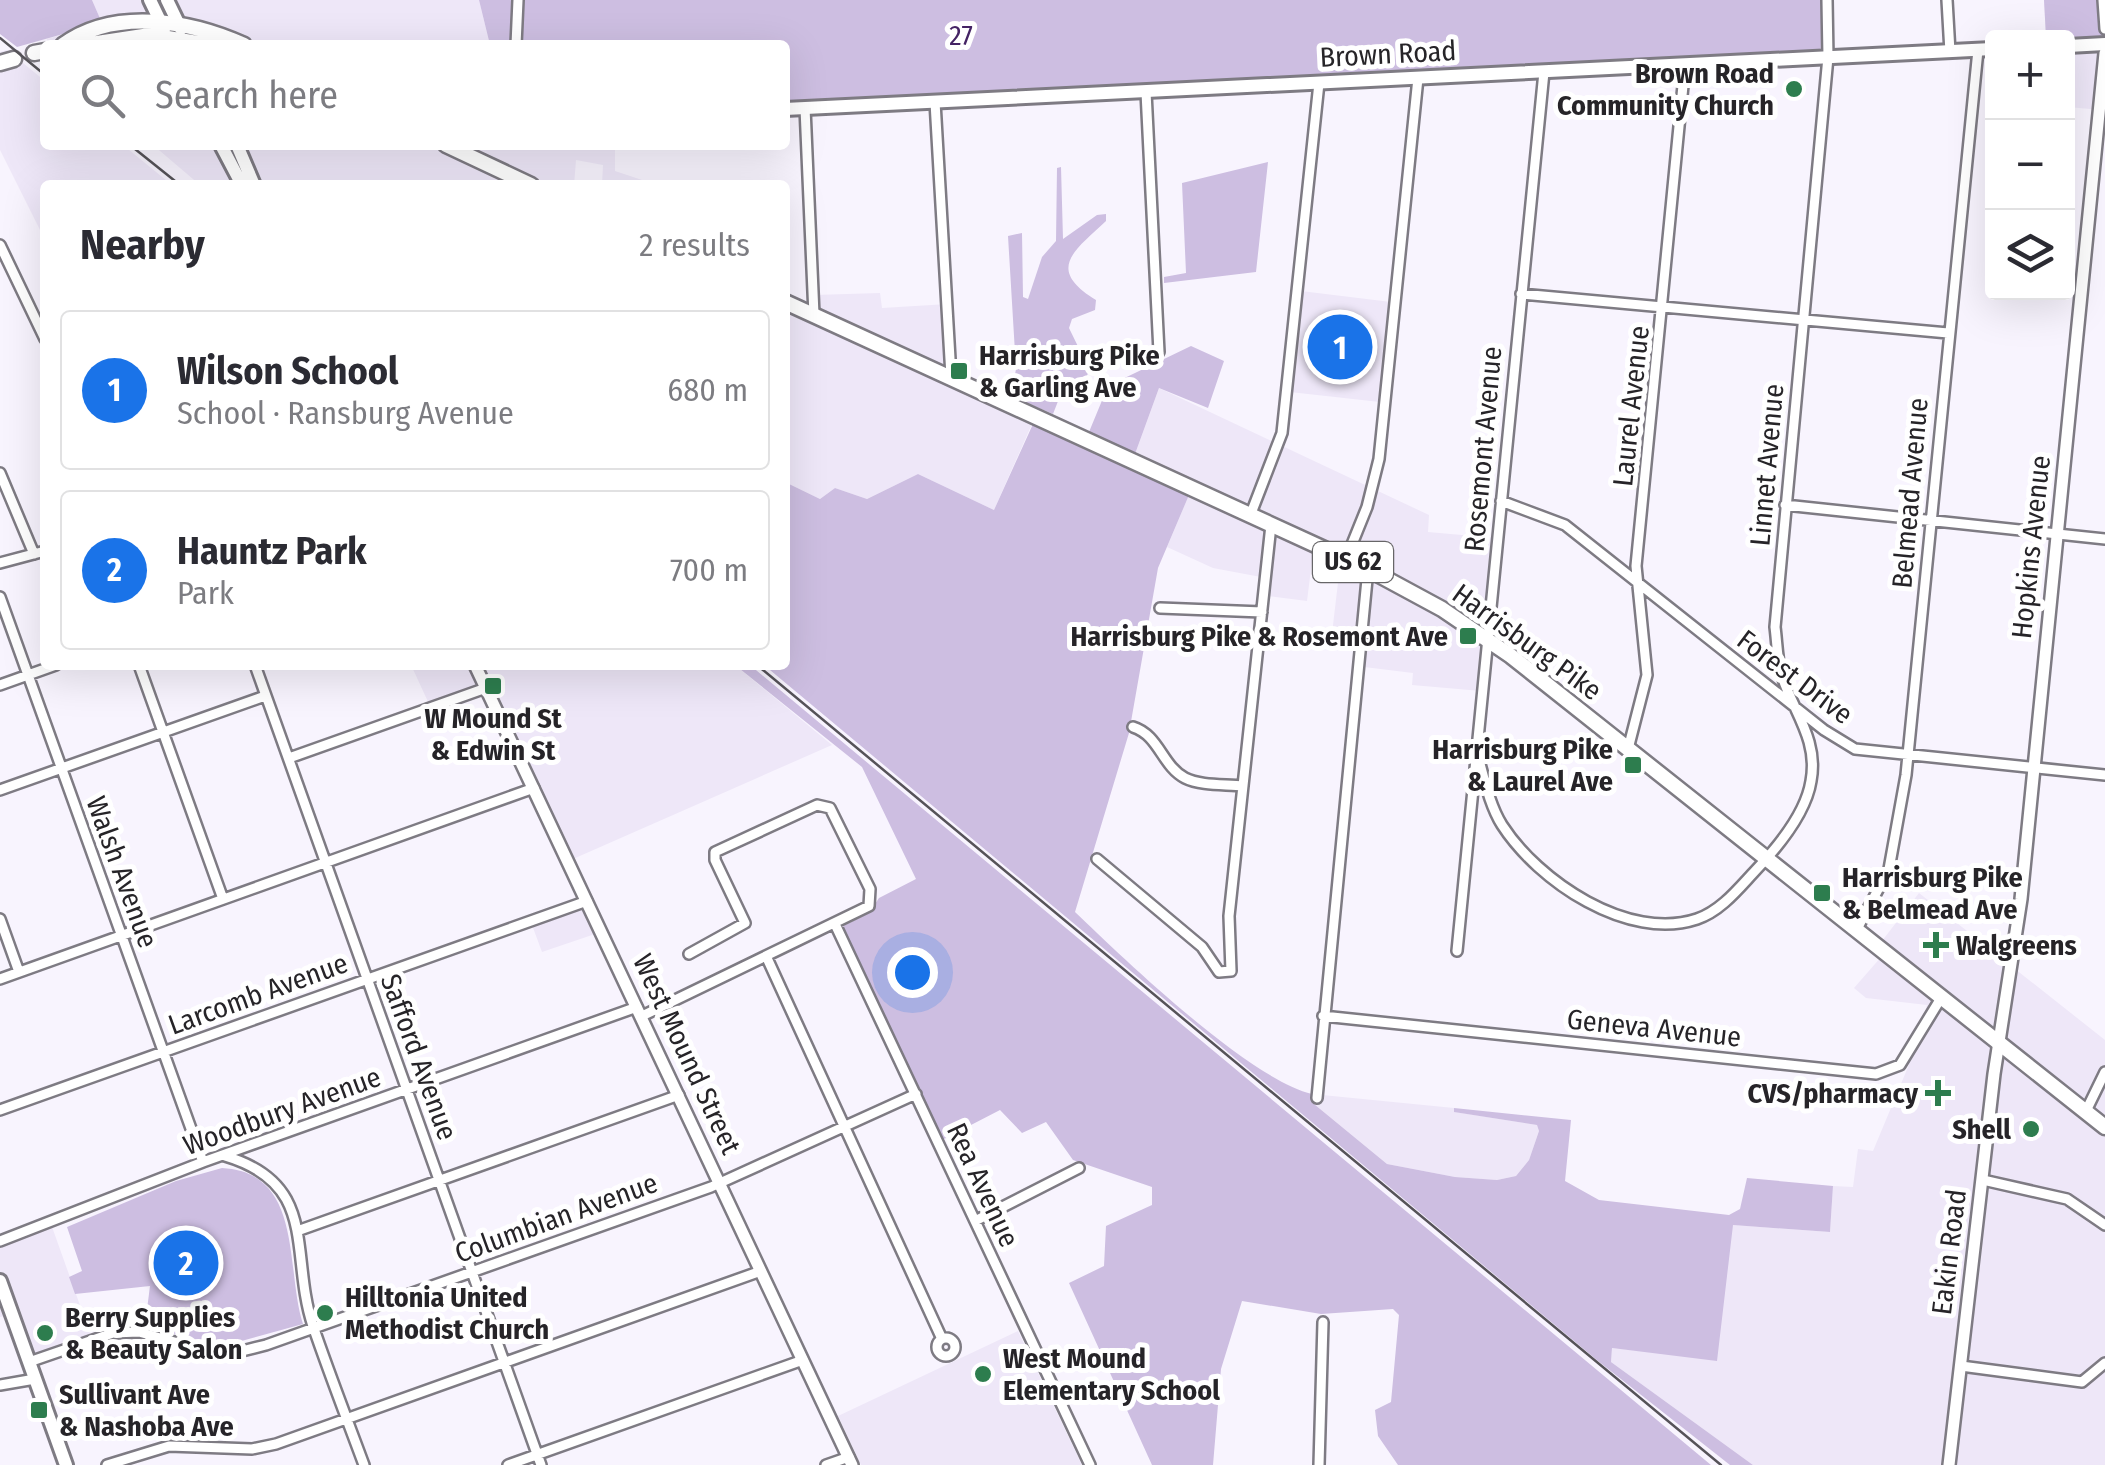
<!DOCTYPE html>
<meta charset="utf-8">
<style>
:root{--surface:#fff;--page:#f2f2f3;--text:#2b2b33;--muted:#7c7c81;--line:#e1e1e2;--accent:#1a73e8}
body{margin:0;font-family:"Fira Sans Condensed",sans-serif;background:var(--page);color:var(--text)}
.controls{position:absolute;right:30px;top:30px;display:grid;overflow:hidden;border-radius:10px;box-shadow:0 10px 40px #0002}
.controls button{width:90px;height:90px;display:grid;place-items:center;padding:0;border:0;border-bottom:2px solid var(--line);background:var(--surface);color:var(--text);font:50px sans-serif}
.you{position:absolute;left:912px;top:972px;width:35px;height:35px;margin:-25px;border:8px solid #fff;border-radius:50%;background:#1a73e8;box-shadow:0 0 0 15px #1a73e833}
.badge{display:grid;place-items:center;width:65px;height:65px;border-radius:50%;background:var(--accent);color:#fff;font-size:32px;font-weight:700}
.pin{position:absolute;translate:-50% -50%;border:5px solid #fff;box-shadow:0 2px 10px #0006}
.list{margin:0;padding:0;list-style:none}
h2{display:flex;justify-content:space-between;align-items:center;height:130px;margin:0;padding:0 40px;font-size:42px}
h2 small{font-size:32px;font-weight:400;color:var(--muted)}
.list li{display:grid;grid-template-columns:65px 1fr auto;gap:30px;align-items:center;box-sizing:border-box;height:160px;margin:0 20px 20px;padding:0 20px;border:2px solid var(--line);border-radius:10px}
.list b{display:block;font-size:38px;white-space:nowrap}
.list p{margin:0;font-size:32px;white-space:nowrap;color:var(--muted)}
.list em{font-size:32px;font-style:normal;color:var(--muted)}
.icon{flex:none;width:55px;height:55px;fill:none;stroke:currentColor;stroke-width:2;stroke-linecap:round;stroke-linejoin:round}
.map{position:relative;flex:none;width:2105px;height:1465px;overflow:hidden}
.search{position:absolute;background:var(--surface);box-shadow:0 10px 40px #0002;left:40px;top:40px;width:750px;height:110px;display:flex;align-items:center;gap:25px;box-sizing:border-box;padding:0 35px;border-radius:10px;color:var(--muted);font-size:38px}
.panel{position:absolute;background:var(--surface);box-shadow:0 10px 40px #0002;left:40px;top:180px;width:750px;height:490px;border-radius:10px}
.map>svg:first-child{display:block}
.built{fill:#eee7f8}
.green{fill:#cdbee1}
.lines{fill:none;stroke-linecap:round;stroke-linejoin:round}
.minor-casing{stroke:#7e7b83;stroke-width:14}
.tertiary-casing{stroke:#7e7b83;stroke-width:16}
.secondary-casing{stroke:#7e7b83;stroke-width:18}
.primary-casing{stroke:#7e7b83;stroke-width:19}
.minor{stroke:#fff;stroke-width:9}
.tertiary{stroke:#fff;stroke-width:11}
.secondary{stroke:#fff;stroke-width:12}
.primary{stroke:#fff;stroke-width:14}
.rail{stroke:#565359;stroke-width:2.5}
.poi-dot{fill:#2d7d4e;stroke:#fff;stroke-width:4}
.labels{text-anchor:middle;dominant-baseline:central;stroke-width:10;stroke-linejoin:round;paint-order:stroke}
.shield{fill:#fff;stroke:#676668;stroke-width:2.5}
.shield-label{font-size:25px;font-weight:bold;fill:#262428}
.park-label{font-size:28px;fill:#442364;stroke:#fff}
.street-label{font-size:28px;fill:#262428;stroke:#fff}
.poi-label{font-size:28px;font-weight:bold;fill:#262428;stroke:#fff;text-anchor:start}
</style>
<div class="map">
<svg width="2105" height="1465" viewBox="0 0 2105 1465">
<rect width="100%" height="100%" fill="#f8f4fe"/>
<!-- built -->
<path class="built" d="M 92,0 L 479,0 L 490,45 L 48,45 L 47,39 L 102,23 Z
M 2044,0 L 2105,0 L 2101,110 L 2068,107 L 2068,38 L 2046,37 Z
M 7,50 L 45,81 L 45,145 L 123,145 L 172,185 L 45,185 L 45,240 L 0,150 L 0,52 Z
M 153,145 L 615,145 L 615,171 L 657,185 L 602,185 L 603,165 L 576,160 L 574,185 L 200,185 Z
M 1301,291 L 1391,302 L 1380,402 L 1290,392 Z
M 880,293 L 882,308 L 948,304 L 951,369 L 1039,408 L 994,510 L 918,474 L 867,499 L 835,488 L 820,499 L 785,482 L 785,303 L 813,316 L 814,295 Z
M 1159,388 L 1429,515 L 1428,532 L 1496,538 L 1481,691 L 1412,685 L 1413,673 L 1356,666 L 1358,646 L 1331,642 L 1341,557 L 1314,545 L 1307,601 L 1260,595 L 1261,577 L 1213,568 L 1167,547 L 1189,495 L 1130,468 Z
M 411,665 L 735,665 L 832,745 L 573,859 L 491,684 L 430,706 Z
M 1919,893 L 2105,1040 L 2105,1465 L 1753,1465 L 1611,1362 L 1612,1348 L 1642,1351 L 1733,1225 L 1830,1232 L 1833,1186 L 1853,1187 L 1858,1149 L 1873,1151 L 1908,1067 L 1927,1005 L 1866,998 L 1854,988 L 1882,956 L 1875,950 Z
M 584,907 L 595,934 L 542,952 L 532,925 Z
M 1312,1094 L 1454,1108 L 1455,1112 L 1537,1125 L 1539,1131 L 1529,1160 L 1516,1176 L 1497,1180 L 1455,1177 L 1387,1164 L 1314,1104 Z
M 51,1224 L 92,1339 L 25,1364 L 6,1316 L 0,1317 L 0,1242 Z
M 1018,1331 L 1082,1465 L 861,1465 L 838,1416 Z"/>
<!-- green -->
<path class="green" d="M 0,0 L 92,0 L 102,23 L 17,47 L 0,34 Z
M 479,0 L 1823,0 L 1824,47 L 1811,53 L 785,104 L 785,45 L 490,45 Z
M 2044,0 L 2102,0 L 2104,42 L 2068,45 L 2068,38 L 2046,37 Z
M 1268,162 L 1256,272 L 1164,283 L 1164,277 L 1186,273 L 1182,183 Z
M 1061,167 L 1063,239 L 1097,215 L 1106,214 L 1106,221 C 1073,252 1046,269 1096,300 L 1095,310 L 1072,319 L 1069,328 L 1089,369 L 1081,398 L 1062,391 L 1053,414 L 1011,396 L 1016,369 L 1008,236 L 1022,233 L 1023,297 L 1028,299 L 1042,257 L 1056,241 L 1057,168 Z
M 1191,346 L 1224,361 L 1208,408 L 1159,388 L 1135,454 L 1089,432 L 1108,386 Z
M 1033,424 L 1189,495 L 1158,568 L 1129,733 L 1075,912 C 1125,960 1249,1079 1312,1094 L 1314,1104 L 1387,1164 L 1455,1177 L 1497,1180 L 1516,1176 L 1529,1160 L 1539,1131 L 1537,1125 L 1454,1112 L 1454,1108 L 1571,1120 L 1565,1181 L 1599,1200 L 1729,1215 L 1740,1209 L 1747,1178 L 1833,1186 L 1830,1232 L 1733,1225 L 1717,1361 L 1612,1348 L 1611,1362 L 1753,1465 L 1730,1465 L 1598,1361 L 764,665 L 785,665 L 785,482 L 820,499 L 835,488 L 867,499 L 918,474 L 994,510 Z
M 735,665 L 750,665 L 1711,1465 L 1398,1465 L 1378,1436 L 1375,1410 L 1391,1402 L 1399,1315 L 1393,1309 L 1321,1314 L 1242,1301 L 1221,1369 L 1213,1465 L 1152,1465 L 1069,1283 L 1104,1266 L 1106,1226 L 1152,1205 L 1152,1187 L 1073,1160 L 1046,1122 L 1022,1133 L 1000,1110 L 942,1140 L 843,926 L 869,913 L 879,898 L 916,879 L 862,767 Z
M 222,1168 C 304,1172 285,1269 303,1324 L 227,1345 L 203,1343 L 145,1325 L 150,1286 L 75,1294 L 69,1277 L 82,1271 L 67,1227 L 176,1181 Z"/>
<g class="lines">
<!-- minor casing -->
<g class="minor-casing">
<path id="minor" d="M 1947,0 L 1950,52
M 2103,0 L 2105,29
M 516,45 L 518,0
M 1146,92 L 1159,352
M 935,102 L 951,376
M 805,108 L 814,315
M 0,245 L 45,339
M 1521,294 L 1948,333
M 0,473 L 34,554
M 1501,501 L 1565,525 L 1824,730 L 1855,749 L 2105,775
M 1785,505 L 2105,539
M 1250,516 L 1282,433 L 1319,83
M 1346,559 L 1367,507 L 1379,459 L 1418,78
M 0,563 L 45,551
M 0,597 L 203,1162
M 1160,608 L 1262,612
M 139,665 L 223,899
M 255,665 L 541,1465
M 0,685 L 56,665
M 1133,727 C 1159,735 1162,766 1185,778 C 1201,786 1225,784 1243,786
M 1628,749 L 1647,675 L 1636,566 L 1685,65
M 1477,753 C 1484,777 1489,804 1502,825 C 1538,881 1628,942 1697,919 C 1721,911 1739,888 1755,871 C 1777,848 1806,813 1811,781 C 1819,739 1792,710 1781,673 C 1777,658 1777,642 1775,627 L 1828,57 L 1827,0
M 289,758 L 486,688
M 0,790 L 265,696
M 1097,859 L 1202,947 L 1219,972 L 1231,971 L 1229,916 L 1271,525
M 0,919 L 19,972
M 835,924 L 1090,1465
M 1856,931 L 1889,869 L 1906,775 L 1978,50
M 1457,951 L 1544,72
M 766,956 L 942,1339
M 0,979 L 534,788
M 642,1016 L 869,906 L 870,889 L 830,808 L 817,805 L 715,852 L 715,860 L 745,923 L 689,954
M 1323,1016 L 1876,1074 L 1900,1065 L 1941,998
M 1317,1098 L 1368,569
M 0,1110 L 587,901
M 2086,1111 L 2105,1072
M 225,1156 C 320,1184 289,1254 313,1326 C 329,1373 347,1419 364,1465
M 1983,1180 L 2067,1199 L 2105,1225
M 975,1221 L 1079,1168
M 300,1230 L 679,1095
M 0,1241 L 203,1162 L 637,1007
M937 1347a9 9 0 1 1 18 0a9 9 0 1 1-18 0Z
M 29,1362 L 113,1333 L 139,1332 L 210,1352 L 238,1352 L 266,1345 L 711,1187 L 916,1094
M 1961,1366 L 2082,1382 L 2105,1363
M 0,1385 L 35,1379
M 107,1465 L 169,1446 L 252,1449 L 276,1444 L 761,1271
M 508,1465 L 803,1360
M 826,1465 L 849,1457
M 1319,1465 L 1323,1322"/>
</g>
<!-- tertiary casing -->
<g class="tertiary-casing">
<path id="tertiary" d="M 475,665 L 852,1465
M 1949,1465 L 1994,1074 L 2021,899 L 2105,53"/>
</g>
<!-- secondary casing -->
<g class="secondary-casing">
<path id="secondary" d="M 150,0 L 164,29
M 167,0 L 181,29
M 2068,46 L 2105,44
M 785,109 L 1992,49
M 221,145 L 242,185
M 237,145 L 254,185
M 0,1281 L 66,1465"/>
</g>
<!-- primary casing -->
<g class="primary-casing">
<path id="primary" d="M 63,45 C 115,7 191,21 244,45
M 84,45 L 150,35 L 209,45
M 34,53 L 45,51
M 0,63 L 14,59
M 446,145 L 531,185
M 785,302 L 1368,569 L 1442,609 L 1511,656 L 2105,1127"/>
</g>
<!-- minor -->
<use href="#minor" class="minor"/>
<!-- tertiary -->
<use href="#tertiary" class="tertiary"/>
<!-- secondary -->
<use href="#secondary" class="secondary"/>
<!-- primary -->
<use href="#primary" class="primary"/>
<!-- rail -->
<path class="rail" d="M 0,38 L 45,75
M 130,145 L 180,185
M 757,665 L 1721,1465"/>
</g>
<!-- markers -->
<g class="poi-dot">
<circle cx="1794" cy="89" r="10"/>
<rect x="949" y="361" width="20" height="20" rx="5"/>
<rect x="1458" y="626" width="20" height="20" rx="5"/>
<rect x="483" y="676" width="20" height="20" rx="5"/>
<rect x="1623" y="755" width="20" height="20" rx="5"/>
<rect x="1812" y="883" width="20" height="20" rx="5"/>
<path d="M1931 930h10v10h10v10h-10v10h-10v-10h-10v-10h10z"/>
<path d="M1933 1078h10v10h10v10h-10v10h-10v-10h-10v-10h10z"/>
<circle cx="2031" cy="1129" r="10"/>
<circle cx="325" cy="1313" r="10"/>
<circle cx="45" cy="1333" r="10"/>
<circle cx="983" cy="1374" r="10"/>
<rect x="29" y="1400" width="20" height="20" rx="5"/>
</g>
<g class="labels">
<!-- shield labels -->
<rect class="shield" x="1313" y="542" width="80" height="40" rx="8"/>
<g class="shield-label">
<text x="1353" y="562">US 62</text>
</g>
<!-- park labels -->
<g class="park-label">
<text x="961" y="35">27</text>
</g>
<!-- street labels -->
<g class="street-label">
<text transform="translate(1388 54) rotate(-3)">Brown Road</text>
<text transform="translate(1631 406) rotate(-84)">Laurel Avenue</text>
<text transform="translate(1483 449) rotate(-85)">Rosemont Avenue</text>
<text transform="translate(1767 465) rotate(-85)">Linnet Avenue</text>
<text transform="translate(1910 493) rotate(-85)">Belmead Avenue</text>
<text transform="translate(2031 547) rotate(-84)">Hopkins Avenue</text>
<text transform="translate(1527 642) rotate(36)">Harrisburg Pike</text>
<text transform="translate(1795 677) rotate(37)">Forest Drive</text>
<text transform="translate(122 872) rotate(70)">Walsh Avenue</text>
<text transform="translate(258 994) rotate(-20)">Larcomb Avenue</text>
<text transform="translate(1654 1028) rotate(6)">Geneva Avenue</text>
<text transform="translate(687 1054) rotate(65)">West Mound Street</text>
<text transform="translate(419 1057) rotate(70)">Safford Avenue</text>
<text transform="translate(282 1111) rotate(-20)">Woodbury Avenue</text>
<text transform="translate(983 1185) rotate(65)">Rea Avenue</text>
<text transform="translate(556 1218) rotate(-20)">Columbian Avenue</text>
<text transform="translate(1949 1252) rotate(-83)">Eakin Road</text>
</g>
<!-- poi labels -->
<g class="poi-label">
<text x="1774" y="73" text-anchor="end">Brown Road<tspan x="1774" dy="32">Community Church</tspan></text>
<text x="979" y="355">Harrisburg Pike<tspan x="979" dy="32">&amp; Garling Ave</tspan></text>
<text x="1448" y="636" text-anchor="end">Harrisburg Pike &amp; Rosemont Ave</text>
<text x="493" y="718" text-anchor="middle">W Mound St<tspan x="493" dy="32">&amp; Edwin St</tspan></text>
<text x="1613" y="749" text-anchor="end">Harrisburg Pike<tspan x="1613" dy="32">&amp; Laurel Ave</tspan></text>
<text x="1842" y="877">Harrisburg Pike<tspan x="1842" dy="32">&amp; Belmead Ave</tspan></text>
<text x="1956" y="945">Walgreens</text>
<text x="1918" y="1093" text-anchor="end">CVS/pharmacy</text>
<text x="2011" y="1129" text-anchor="end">Shell</text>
<text x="345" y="1297">Hilltonia United<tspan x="345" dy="32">Methodist Church</tspan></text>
<text x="65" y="1317">Berry Supplies<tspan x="65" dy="32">&amp; Beauty Salon</tspan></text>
<text x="1003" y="1358">West Mound<tspan x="1003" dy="32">Elementary School</tspan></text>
<text x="59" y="1394">Sullivant Ave<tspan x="59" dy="32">&amp; Nashoba Ave</tspan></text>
</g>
</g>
</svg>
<div class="controls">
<button>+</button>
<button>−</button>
<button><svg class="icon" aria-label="layers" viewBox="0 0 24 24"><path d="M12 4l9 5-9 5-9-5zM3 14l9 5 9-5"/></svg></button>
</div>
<div class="you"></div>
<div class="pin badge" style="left:1340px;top:347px">1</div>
<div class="pin badge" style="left:186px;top:1263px">2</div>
<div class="search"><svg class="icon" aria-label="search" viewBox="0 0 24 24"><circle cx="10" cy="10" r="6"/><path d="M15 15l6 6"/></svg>Search here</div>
<section class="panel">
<h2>Nearby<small>2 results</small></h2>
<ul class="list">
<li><span class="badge">1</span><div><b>Wilson School</b><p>School · Ransburg Avenue</p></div><em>680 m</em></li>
<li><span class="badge">2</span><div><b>Hauntz Park</b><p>Park</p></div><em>700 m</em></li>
</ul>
</section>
</div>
